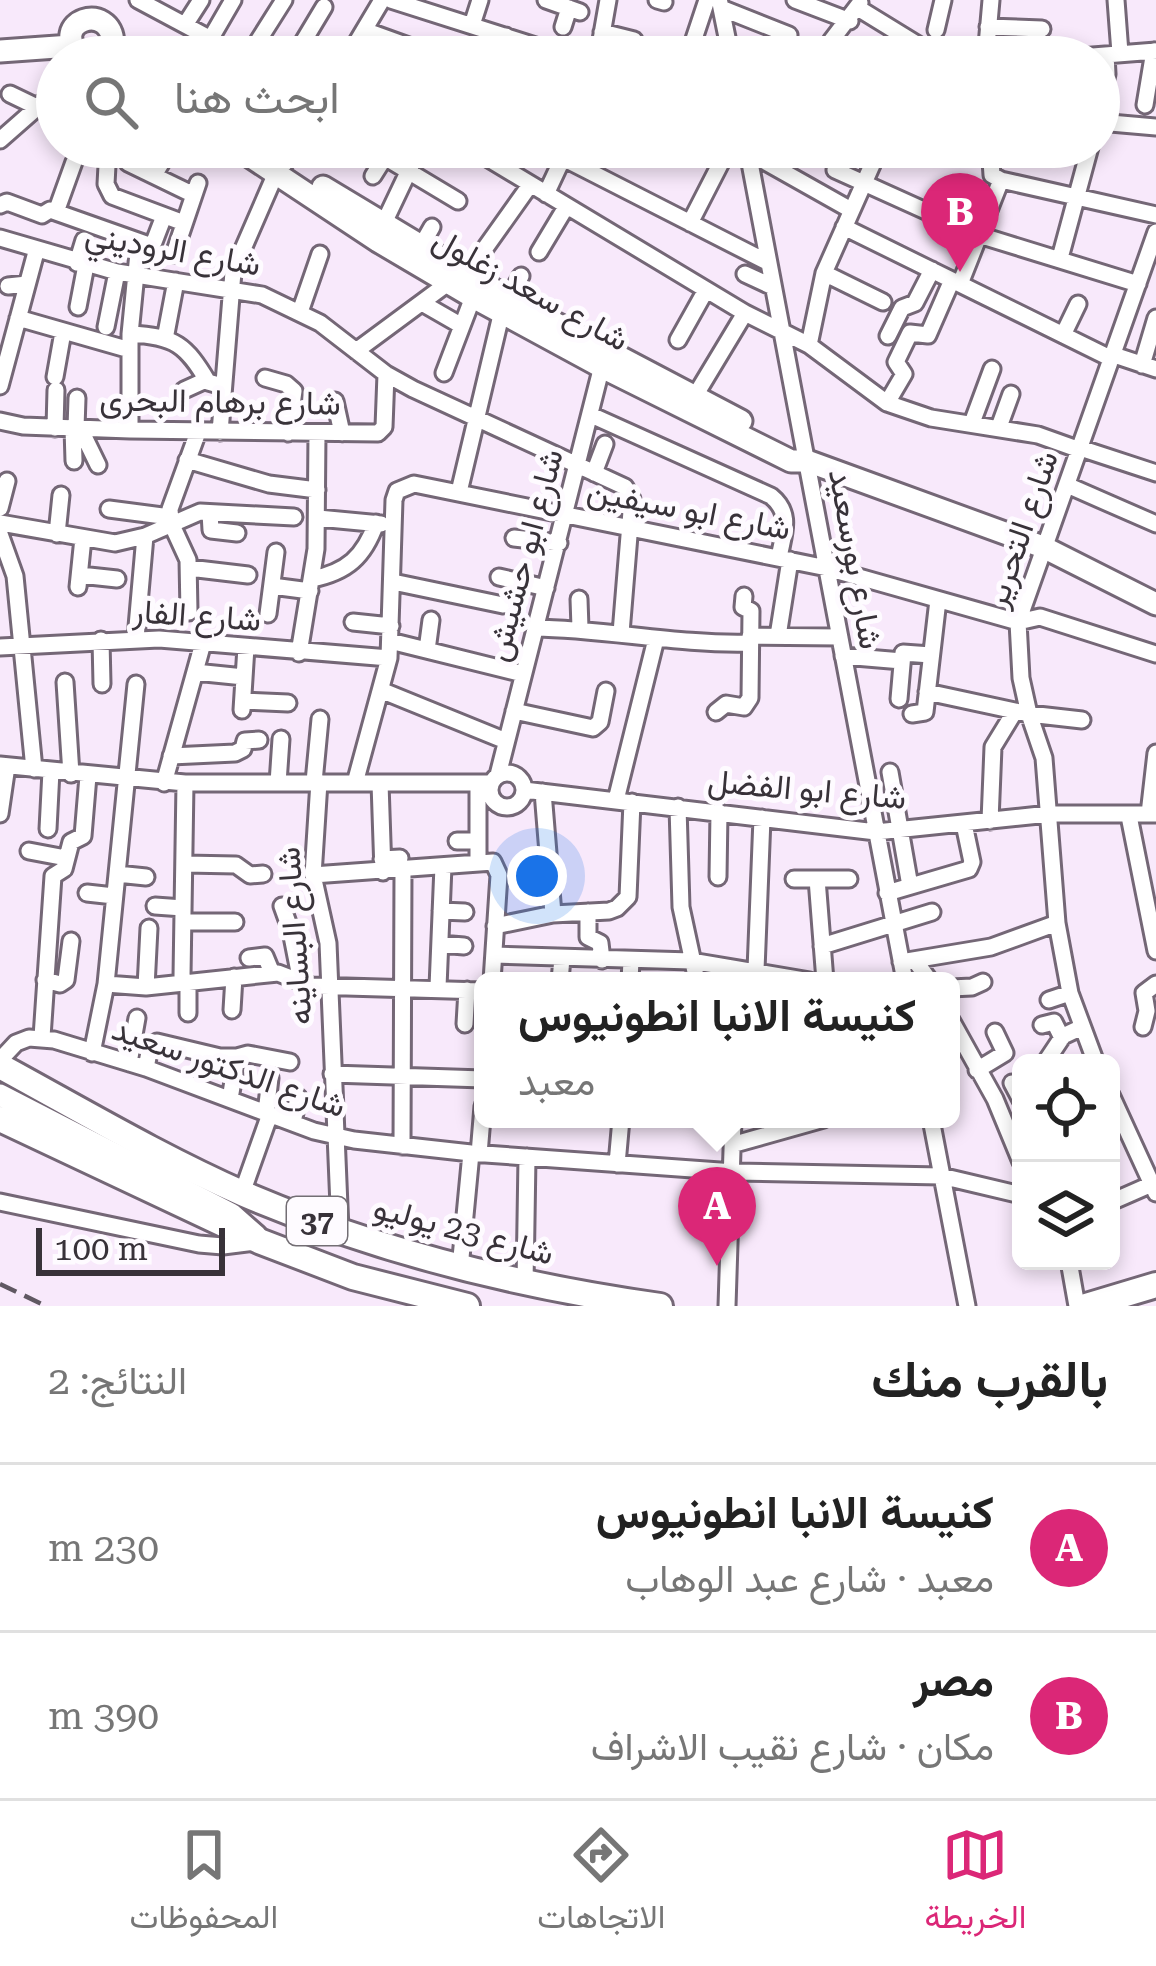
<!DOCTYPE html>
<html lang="ar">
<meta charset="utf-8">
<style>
:root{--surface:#fff;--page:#f2f2f2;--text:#222;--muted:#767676;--line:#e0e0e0;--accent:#db2777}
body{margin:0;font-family:"Roboto Serif",Vazirmatn,serif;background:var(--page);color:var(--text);direction:rtl}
.controls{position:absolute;right:36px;bottom:36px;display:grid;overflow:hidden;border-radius:18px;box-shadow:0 6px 18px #0003}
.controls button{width:108px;height:108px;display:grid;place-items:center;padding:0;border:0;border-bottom:3px solid var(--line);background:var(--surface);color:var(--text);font:60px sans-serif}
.scale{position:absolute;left:36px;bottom:30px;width:189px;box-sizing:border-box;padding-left:12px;border:6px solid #383239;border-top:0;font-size:33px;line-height:42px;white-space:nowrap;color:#383239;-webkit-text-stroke:9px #fefbff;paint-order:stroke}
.you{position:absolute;left:537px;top:876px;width:42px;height:42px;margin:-30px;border:9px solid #fff;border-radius:50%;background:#1a73e8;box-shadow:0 0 0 18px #1a73e833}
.badge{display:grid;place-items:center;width:78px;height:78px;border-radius:50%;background:var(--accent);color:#fff;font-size:39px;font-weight:700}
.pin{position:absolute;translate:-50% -99px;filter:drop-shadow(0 3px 6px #0008)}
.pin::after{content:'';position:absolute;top:63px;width:42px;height:36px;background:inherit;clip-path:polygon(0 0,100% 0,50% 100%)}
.popup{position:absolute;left:474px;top:972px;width:486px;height:156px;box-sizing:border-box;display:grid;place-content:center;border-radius:18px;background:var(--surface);filter:drop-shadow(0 3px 9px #0005);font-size:39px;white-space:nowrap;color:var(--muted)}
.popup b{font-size:45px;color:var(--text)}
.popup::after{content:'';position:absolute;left:50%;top:100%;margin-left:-24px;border:24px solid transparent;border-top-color:var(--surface)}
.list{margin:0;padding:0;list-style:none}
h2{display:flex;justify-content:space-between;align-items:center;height:156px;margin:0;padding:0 48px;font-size:51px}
h2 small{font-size:39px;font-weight:400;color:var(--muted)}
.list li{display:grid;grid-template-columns:78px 1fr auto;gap:36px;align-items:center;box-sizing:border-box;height:168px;padding:0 48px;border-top:3px solid var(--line)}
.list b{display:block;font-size:45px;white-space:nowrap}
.list p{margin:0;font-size:39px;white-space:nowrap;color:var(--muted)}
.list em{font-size:39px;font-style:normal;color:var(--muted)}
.icon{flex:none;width:66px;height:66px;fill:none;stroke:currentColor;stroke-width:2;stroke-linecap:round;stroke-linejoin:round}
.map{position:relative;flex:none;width:1156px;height:1306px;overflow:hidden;direction:ltr}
.search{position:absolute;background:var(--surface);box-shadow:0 6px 18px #0003;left:36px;right:36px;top:36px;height:132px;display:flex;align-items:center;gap:30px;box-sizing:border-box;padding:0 42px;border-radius:66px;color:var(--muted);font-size:45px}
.sheet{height:492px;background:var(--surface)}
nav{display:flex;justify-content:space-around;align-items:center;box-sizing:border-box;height:168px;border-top:3px solid var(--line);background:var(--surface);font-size:33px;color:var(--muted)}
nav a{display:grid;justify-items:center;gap:6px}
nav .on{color:var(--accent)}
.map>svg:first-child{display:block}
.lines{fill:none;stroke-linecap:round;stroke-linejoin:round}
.street-casing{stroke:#746776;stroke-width:21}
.secondary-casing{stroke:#746776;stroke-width:27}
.primary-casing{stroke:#746776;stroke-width:30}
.street{stroke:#fff;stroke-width:15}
.secondary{stroke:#fff;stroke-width:21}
.primary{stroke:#fff;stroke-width:24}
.rail{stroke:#605862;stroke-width:4.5;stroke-dasharray:18 9;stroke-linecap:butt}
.labels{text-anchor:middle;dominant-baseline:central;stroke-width:10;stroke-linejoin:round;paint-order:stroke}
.shield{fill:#fefbff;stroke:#736e74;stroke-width:3}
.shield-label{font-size:30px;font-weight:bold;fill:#383239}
.street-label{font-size:33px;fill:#383239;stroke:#fefbff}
</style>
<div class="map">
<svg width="1156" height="1306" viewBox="0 0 1156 1306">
<rect width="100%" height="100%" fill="#f8e9fb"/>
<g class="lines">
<!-- street casing -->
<g class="street-casing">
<path id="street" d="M 138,0 L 211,39
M 391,0 L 570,57
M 546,0 L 580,12
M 657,0 L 664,2
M 795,0 L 850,21
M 1116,0 L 1120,53
M 720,3 L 731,57
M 721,8 L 789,35
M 858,8 L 923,48 L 947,54
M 185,25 L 201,0
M 472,25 L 480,0
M 563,27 L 569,8
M 988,27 L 1042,29
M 364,30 L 436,56
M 936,30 L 943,0
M 602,32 L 634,40
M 663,48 L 688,55
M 200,57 L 233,0
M 248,57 L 284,0
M 294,57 L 324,7
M 348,57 L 382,0
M 498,57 L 506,36
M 598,57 L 608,0
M 688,57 L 707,0
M 827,57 L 831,41 L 860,3
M 986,57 L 991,0
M 1080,57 L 1156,51
M 10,94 L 37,107
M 1145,105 L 1154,51
M 1099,111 L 1107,74 L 1106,55
M 1099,122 L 1156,127
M 0,140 L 57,90
M 108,147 L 106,184 L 112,196 L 184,223
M 368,147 L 458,201
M 469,147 L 745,313 L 809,345 L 887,403 L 931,418 L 1038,435 L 1080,450
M 747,147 L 905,981
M 990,147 L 992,175 L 1001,180
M 748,152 L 851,210
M 563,158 L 769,263
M 128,163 L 194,195
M 285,163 L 294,147
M 835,170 L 979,235 L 1138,284
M 154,175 L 171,147
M 373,176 L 385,157
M 1001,180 L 1156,215
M 546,194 L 568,147
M 0,205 L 7,202 L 42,215 L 50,210 L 149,245 L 154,242 L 164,216
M 56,212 L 74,162
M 690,223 L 729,147
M 383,225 L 420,147
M 844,227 L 1112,359
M 0,238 L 117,272 L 262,295 L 320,323 L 386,374 L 413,389 L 625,487 L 632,499 L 621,633
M 420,248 L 432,227
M 539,252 L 566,207
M 174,254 L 198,183
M 1060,258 L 1090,147
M 77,263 L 84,240
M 824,273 L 883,302
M 745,274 L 773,287
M 466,275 L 530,185
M 960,284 L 1001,180
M 8,286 L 27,284
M 422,303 L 462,326
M 78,307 L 86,265
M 300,312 L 320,254
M 18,318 L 130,350
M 106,327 L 117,272
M 130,334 C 175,336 186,345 208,382 L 222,386
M 1063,335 L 1078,304
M 888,336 L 902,308 L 915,303 L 932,270
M 165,339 L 176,281
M 678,340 L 706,290
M 809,345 L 824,273 L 880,147
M 356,351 L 448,283
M 1114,355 L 1156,369
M 1142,365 L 1156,318
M 444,373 L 473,297
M 55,377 L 63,332
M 265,378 L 286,384 L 294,391 L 288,433
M 0,386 L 36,252
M 184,390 L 206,380
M 695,396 L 745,313
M 335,401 L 342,433
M 887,403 L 904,374 L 896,362 L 910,333 L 928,335 L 952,280
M 591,415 L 771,496 C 793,514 783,534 779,558
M 0,421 L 23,426 L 130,430 L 378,433 L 384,427 L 386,374
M 972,423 L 992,369
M 999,427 L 1011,394
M 55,428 L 56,390
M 73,428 L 74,461
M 76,428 L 77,398
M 80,428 L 98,465
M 130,430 L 130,334 L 139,243
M 220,432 L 233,272 L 276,173
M 1080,448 L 1156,473
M 187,460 L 269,484 L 317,490
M 594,473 L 605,444
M 1067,485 L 1156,524
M 459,492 L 502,311 L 521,276
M 0,508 L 7,481
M 109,509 L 170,517
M 210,513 L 211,530 L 237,533
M 318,518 L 381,524
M 0,523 L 115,543 L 145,536 L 200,512 L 294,517
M 0,534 L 15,576 L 34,769
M 57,534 L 61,495
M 514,538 L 559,543
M 189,568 L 248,575
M 80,575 L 117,579
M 499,577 L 546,588
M 312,579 C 347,572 364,557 376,523
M 393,582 L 503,605
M 272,586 L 310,591
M 78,587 L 83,538
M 579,599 L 580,628
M 189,612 L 188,560 L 171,523 L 170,509 L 198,432
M 268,614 L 276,552
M 353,622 L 391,626
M 535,628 C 608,629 677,645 750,643
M 750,636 L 840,637
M 778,636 L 790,560
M 136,638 L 145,536
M 101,640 L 102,684
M 390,641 L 523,674
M 0,647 L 159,639 L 389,658
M 427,650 L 431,620
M 299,653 L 316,549 L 317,433
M 843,656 L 902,661
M 195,672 L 244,677
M 65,682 L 71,774
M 383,691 L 506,741
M 927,692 L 1029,714 L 1082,720
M 899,699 L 903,653 L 931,655
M 243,701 L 288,703
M 242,710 L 246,647
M 514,711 L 593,728 L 600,722 L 606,691
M 716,712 L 726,704 L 744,707 L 750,698 L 751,611 L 743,607 L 744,596
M 912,714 L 925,712 L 938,600
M 171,756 L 235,753 L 243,749 L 245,741 L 259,740
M 0,765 L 185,783 L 491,783
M 890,772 L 910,886
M490 790a17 17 0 1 1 34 0a17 17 0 1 1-34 0Z
M 498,775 L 604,358
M 314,782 L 320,719
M 319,782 L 313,875 L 328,943 L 340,1230
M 164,783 L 203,643
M 185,783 L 182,976 L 188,987 L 188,1013
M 278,783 L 281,739
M 355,783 L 389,658 L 394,500 L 397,491 L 414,484 L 827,568 L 1018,622 L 1040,617 L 1156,654
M 380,783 L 383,872
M 478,783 L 478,862
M 524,790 L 876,832 L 1049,814 L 1156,814
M 543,792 L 553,914
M 616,800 L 656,639
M 678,807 L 681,907 L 697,981
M 0,814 L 7,766
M 1149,814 L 1156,753
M 1129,816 L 1156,951
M 990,821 L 993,747 L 1015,711
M 48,829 L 51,771
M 457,841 L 478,841
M 29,851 L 66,858
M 382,859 L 400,858
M 185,864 L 236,865 L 250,875 L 263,874
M 117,874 L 146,877
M 313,875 L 493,862 L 499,875 L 492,981
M 718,877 L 719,812
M 794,879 L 849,879
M 817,879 L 825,981
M 87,893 L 114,896
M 887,893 L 969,869 L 972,862 L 964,824
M 155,906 L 183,908
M 282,906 L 291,931 L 301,982
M 441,911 L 465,912
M 588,912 L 588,937 L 600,943 L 602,960
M 183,922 L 235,922
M 495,926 L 553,914 L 609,911 L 617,908 L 628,897 L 632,802
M 440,944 L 464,946
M 822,946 L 932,912
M 494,955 L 691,961 L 810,981
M 249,958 L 265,956 L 272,973
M 901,962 L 991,947 L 1057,923
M 916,962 L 930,981
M 756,970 L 762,818
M 45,980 L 60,984 L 66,980 L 71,941
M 560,981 L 562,958
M 630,981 L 631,960
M 106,984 L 146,987 L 278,973 L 312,986 L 483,991
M 146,987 L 149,928
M 438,987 L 443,866
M 951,988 L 972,987 L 983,982
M 1049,1000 L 1070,993
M 232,1010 L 234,977
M 951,1020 L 995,1099 L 1021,1162
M 465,1024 L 467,990
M 1042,1025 L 1054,1022 L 1062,1038
M 1143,1027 L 1147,1011 L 1144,993 L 1156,984
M 42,1037 L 53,876 L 64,869 L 71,842 L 83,836 L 88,776
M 92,1053 L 106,984 L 136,684
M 0,1060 L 16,1043 L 29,1038 L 54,1040 L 146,1068 L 314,1131 L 354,1140 L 471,1153 L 734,1172 L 941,1176 L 1021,1195
M 129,1063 L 137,1018
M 1045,1063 L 1063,1036 L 1080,1028
M 1096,1063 L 1070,993 L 1057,923 L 1044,758 L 1029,714 L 1021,678 L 1018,622 L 1156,232
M 146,1068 L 150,1047 L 157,1042 L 220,1057 L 237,1057
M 977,1070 L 1005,1053 L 995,1032
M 332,1074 L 483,1079
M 1012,1083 L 1021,1100
M 1111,1095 L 1156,1193
M 230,1099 L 237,1057 L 248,1054 L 290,1062
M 266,1113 L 270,1078
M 931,1119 L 967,1306
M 293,1123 L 298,1097
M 735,1144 L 824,1119
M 402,1146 L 403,870
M 479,1154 L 483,1106
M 617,1164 L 621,1119
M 242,1193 L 270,1114
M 0,1202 L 199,1244 L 223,1246 L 256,1242
M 1111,1202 L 1152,1184
M 1069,1261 L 1077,1306
M 460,1268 L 471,1153
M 525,1284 L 527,1157
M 727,1306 L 733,1119"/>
</g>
<!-- secondary casing -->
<g class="secondary-casing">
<path id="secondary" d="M 0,51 L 71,46
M 81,57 C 46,21 112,0 113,44 L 102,57
M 236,147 L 378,241 L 473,297 L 602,367 L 791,461 L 807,461 L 1043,547 L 1156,604
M 323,187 L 509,299 L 741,421
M 0,1095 L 231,1214 L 256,1236"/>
</g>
<!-- primary casing -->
<g class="primary-casing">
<path id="primary" d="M 0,1066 C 81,1110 160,1157 244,1194 C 377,1251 518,1286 660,1306
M 0,1119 L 259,1241 L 353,1277 L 467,1306
M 1086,1306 L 1156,1285"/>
</g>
<!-- street -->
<use href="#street" class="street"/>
<!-- secondary -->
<use href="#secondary" class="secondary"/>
<!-- primary -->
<use href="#primary" class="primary"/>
<!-- rail -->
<path class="rail" d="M 0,1284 L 46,1306"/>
</g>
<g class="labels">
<!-- shield labels -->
<rect class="shield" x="287" y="1197" width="60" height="48" rx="9"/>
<g class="shield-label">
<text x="317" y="1221">37</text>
</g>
<!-- street labels -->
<g class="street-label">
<text transform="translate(173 249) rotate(10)">شارع الروديني</text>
<text transform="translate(531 289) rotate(29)">شارع سعد زغلول</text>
<text transform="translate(220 401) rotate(1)">شارع برهام البحرى</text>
<text transform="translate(689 509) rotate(11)">شارع ابو سيفين</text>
<text transform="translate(1021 529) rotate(-71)">شارع التحرير</text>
<text transform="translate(524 555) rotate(-75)">شارع ابو حشيش</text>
<text transform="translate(856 559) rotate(80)">شارع بورسعيد</text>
<text transform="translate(197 615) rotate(4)">شارع الفار</text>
<text transform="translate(807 789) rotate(5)">شارع ابو الفضل</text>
<text transform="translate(294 936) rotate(-94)">شارع البساينه</text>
<text transform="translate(229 1067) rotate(19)">شارع الدكتور سعيد</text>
<text transform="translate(464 1230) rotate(15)">شارع 23 يوليو</text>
</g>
</g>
</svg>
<div class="controls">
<button><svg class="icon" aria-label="locate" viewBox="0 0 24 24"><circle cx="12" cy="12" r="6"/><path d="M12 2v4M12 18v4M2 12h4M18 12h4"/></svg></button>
<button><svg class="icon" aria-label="layers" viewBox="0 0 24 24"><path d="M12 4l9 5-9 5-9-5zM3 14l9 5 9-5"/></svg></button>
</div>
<div class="scale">100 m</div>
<div class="you"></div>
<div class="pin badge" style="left:717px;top:1266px">A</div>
<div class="popup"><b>كنيسة الانبا انطونيوس</b>معبد</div>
<div class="pin badge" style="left:960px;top:272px">B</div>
<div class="search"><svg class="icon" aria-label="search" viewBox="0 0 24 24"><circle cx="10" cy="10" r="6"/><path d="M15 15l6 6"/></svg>ابحث هنا</div>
</div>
<section class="sheet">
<h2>بالقرب منك<small>النتائج: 2</small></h2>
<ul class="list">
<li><span class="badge">A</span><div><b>كنيسة الانبا انطونيوس</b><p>معبد · شارع عبد الوهاب</p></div><em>230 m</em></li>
<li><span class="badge">B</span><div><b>مصر</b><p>مكان · شارع نقيب الاشراف</p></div><em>390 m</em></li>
</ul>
</section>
<nav>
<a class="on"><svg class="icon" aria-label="map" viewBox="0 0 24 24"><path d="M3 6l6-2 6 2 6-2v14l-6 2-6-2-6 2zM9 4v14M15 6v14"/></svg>الخريطة</a>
<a><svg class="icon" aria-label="directions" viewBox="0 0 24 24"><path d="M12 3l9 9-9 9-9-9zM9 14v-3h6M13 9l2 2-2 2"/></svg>الاتجاهات</a>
<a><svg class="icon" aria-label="saved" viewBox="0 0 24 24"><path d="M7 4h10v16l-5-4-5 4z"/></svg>المحفوظات</a>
</nav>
